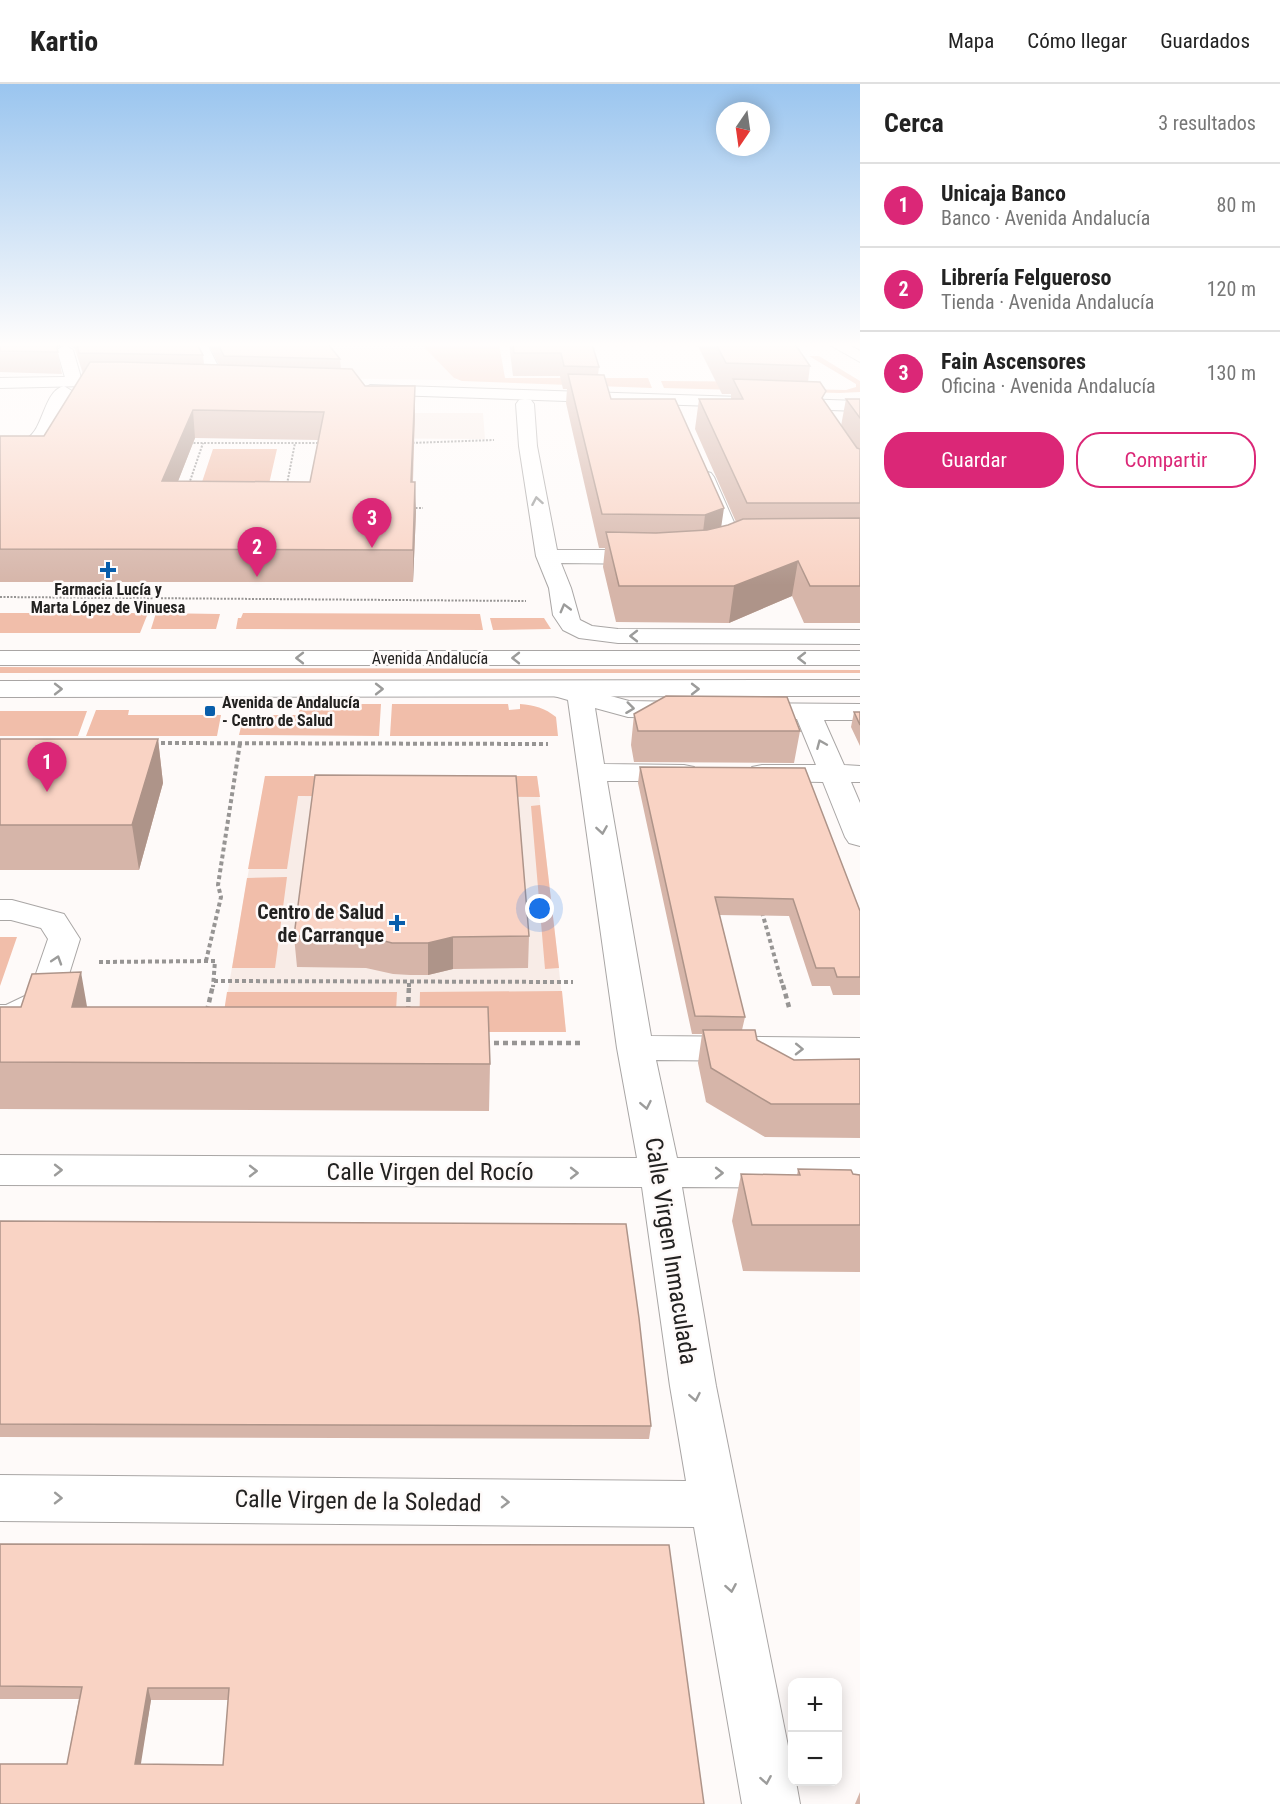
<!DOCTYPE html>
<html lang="es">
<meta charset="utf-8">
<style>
:root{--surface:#fff;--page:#f6f6f6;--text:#222;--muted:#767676;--line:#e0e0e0;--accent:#db2777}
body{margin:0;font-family:"Roboto Condensed",sans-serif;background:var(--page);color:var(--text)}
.controls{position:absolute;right:18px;bottom:18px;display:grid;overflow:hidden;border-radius:12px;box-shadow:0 3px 15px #0003}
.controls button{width:54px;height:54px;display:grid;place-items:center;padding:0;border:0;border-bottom:2px solid var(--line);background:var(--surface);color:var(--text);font:30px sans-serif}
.compass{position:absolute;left:716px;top:18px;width:54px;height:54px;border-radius:50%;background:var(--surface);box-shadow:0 3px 15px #0003;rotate:193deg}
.you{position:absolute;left:540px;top:825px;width:21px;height:21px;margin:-15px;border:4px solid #fff;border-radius:50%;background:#1a73e8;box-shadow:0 0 0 9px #1a73e833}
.badge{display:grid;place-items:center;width:39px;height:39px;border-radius:50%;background:var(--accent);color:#fff;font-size:20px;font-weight:700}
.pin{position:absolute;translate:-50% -50px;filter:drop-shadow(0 2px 3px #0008)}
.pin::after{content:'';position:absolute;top:32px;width:21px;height:18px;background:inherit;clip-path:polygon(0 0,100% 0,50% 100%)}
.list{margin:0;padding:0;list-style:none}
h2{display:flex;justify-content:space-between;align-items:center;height:78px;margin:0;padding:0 24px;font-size:26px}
h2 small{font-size:20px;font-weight:400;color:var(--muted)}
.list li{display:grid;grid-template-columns:39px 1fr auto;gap:18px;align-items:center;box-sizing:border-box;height:84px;padding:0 24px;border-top:2px solid var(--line)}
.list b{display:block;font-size:22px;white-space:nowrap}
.list p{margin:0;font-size:20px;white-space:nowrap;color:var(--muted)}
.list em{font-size:20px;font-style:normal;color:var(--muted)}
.actions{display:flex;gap:12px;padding:18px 24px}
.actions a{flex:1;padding:14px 0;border:2px solid var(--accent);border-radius:24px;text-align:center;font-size:21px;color:var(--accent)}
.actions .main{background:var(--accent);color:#fff}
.map{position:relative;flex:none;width:860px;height:1720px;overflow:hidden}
header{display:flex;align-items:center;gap:36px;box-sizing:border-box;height:84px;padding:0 30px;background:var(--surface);border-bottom:2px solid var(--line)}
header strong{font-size:28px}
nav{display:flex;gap:33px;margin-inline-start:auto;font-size:21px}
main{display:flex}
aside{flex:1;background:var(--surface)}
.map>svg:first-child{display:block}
.built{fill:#f8ece7}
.green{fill:#f1beaa}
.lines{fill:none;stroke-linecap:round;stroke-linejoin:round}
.minor-casing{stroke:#a9a6a5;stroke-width:2}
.major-casing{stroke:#a9a6a5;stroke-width:2}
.path-far2{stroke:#979594;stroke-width:2;stroke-dasharray:2 1.5;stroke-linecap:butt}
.path-far1{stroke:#979594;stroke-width:4;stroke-dasharray:4 3;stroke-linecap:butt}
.path{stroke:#979594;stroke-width:4.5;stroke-dasharray:5 4;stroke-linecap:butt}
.minor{fill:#fff;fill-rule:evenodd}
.major{fill:#fff;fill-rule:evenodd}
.wall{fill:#d6b5a9;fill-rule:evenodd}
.shaded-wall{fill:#ae9489}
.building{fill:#f9d3c4;stroke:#ae9489;stroke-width:1.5;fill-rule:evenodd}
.oneway{stroke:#9c9c9b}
.poi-dot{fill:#085eab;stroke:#fefaf9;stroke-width:2}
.labels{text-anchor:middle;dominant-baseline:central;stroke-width:5;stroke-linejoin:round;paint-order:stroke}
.far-poi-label{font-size:16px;font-weight:bold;fill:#232221;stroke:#fefaf9}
.far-street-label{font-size:16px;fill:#232221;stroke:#fefaf9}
.poi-label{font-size:20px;font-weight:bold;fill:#232221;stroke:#fefaf9;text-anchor:end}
.near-street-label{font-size:24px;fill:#232221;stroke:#fefaf9}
</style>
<header>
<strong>Kartio</strong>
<nav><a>Mapa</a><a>Cómo llegar</a><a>Guardados</a></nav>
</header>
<main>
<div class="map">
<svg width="860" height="1720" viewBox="0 0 860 1720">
<rect width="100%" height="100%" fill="#fefaf9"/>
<!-- built -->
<path class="built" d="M 225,260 L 421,260 L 456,296 L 245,293 Z
M 325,329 L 483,329 L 485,355 L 321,354 Z
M 265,692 L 537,692 L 566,948 L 221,947 Z"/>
<!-- green -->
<path class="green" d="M 421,260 L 499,260 L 505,294 L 648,294 L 652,304 L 462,297 L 454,294 Z
M 809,272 L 819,272 L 860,297 L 860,308 L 839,309 L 664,304 L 661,297 L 796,298 L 800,305 L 846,306 L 856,303 L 856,300 Z
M 213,365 L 277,365 L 266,413 L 197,413 Z
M 0,529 L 148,529 L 140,549 L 0,549 Z
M 156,529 L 220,530 L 216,545 L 151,545 Z
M 243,529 L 480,530 L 483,546 L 236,545 L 238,534 L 241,534 Z
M 490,534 L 544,534 L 551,545 L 493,546 Z
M 0,583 L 860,586 L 860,589 L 0,589 Z
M 301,620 L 381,620 L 379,652 L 239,651 L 244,631 L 298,631 Z
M 392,620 L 508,620 L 509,626 L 520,625 L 520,620 C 534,621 545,624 556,633 L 558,652 L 390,652 Z
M 96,626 L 129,626 L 128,631 L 221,631 L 217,652 L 86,652 Z
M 0,627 L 87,627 L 78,652 L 0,652 Z
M 265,692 L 537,692 L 540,713 L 298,712 L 287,785 L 248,785 Z
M 540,721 L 559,884 L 545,885 L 531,722 Z
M 287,793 L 275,884 L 232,884 L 247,794 Z
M 0,853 L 17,853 L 0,902 Z
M 562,907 L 566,948 L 419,948 L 420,908 Z
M 227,908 L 397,908 L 395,947 L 221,947 Z"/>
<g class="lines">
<!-- minor casing -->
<g class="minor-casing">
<path id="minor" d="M 191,260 L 207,260 L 227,300 L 225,304 L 213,304 Z
M 65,261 L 73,266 L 82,297 L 80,301 L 74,302 L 66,297 L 57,266 Z
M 64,302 L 72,307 L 43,360 L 16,370 L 0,371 L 0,359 C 9,359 21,358 29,353 C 44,342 44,307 64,302 Z
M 525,315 L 531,316 L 534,320 L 537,362 L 557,466 L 650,466 L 658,468 L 661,473 L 658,478 L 650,480 L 561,479 L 571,504 L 580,536 L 592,542 L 618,545 L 860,546 L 860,560 L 618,559 L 579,554 L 563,546 L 553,531 L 549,504 L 536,472 L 519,362 L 516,320 L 519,316 Z
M 704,387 L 711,389 L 714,393 L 744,461 L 741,466 L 733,467 L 725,466 L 722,461 L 694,393 L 697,389 Z
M 563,599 L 629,617 L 686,618 L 695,620 L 699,626 L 695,632 L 686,634 L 628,633 L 595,624 L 604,680 L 684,681 L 694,683 L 698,689 L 694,695 L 684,697 L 607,697 L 651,952 L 860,954 L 860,978 L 656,976 L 677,1074 L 860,1074 L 860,1104 L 682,1103 L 716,1302 L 792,1682 L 792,1698 L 796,1698 L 800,1720 L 742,1720 L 694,1443 L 0,1437 L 0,1391 L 686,1397 L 670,1302 L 642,1103 L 0,1101 L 0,1071 L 637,1074 L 617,964 L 568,616 L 554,612 L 550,607 L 554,602 Z
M 747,619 L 860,620 L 860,636 L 824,636 L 844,681 L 860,682 L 860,698 L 851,698 L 860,719 L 860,762 L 849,759 L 845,753 L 823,698 L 762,697 L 752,695 L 748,689 L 752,683 L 762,681 L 816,681 L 797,635 L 747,635 L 738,633 L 734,627 L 738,621 Z
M 0,816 L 12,816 L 64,830 L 80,855 L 61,916 C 50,934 21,945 0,945 L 0,921 L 6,921 L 29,910 L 48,855 L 41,844 L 11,836 L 0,836 Z"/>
</g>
<!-- major casing -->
<g class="major-casing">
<path id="major" d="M 828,260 L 847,260 L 860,267 L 860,278 Z
M 124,292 L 132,297 L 130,301 L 0,304 L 0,294 Z
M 370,301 L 860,317 L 860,327 L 364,310 L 362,306 Z
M 0,567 L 860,567 L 860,581 L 0,581 Z
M 860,596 L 860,612 L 0,613 L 0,597 Z"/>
</g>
<!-- path-far2 -->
<path class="path-far2" d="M 190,359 L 321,359
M 409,359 L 494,356
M 189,400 L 203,359
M 287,400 L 295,359
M 412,424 L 423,424
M 0,513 L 526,517"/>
<!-- path-far1 -->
<path class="path-far1" d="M 154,659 L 548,660
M 762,828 L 783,903
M 206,877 L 221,813 L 218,801 L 240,659
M 99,878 L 215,877 L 213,903
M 214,897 L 573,898
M 409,903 L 409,898"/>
<!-- path -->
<path class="path" d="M 783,901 L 790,927
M 207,927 L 213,901
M 408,927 L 409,901
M 485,959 L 580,959"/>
<!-- minor -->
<use href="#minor" class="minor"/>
<!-- major -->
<use href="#major" class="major"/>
</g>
<!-- wall -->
<path class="wall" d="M 0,260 L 65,260 L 57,264 L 62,290 L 0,288 Z
M 67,260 L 197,260 L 203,271 L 204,280 L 219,281 L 208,260 L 328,260 L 340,275 L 341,285 L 365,302 L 415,329 L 413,398 L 416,428 L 413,498 L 0,498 L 0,352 L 44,352 L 83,290 L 75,265 ZM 195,354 L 318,356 L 310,398 L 178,397 Z
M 509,260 L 592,260 L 599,283 L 598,291 L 611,315 L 721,443 L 728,441 L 736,438 L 695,345 L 699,315 L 731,315 L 731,310 L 722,310 L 697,260 L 795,260 L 810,282 L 808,298 L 824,317 L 841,342 L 846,315 L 860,315 L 860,539 L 804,539 L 792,512 L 729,539 L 616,538 L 603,483 L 605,464 L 599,464 L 566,319 L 567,305 L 563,305 L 560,292 L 513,292 Z
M 854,628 L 860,628 L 860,662 L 851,643 Z
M 634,630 L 800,647 L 794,679 L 634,678 L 631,661 Z
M 0,655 L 158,655 L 163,699 L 139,786 L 0,786 Z
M 640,683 L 860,827 L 860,911 L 833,911 L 830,902 L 812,902 L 789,832 L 719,831 L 745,933 L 742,946 L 757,956 L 794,976 L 860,975 L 860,1054 L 765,1053 L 706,1018 L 698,979 L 702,950 L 692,950 L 638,699 Z
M 294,852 L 529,852 L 528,884 L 453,885 L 428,891 L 410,891 L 393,890 L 366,884 L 297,883 Z
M 0,923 L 87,923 L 490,980 L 489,1027 L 0,1025 Z
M 798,1085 L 860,1091 L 860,1188 L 743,1187 L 732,1137 L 741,1090 L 797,1091 Z
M 0,1137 L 651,1342 L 649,1355 L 0,1353 Z
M 0,1460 L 704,1720 L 67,1680 L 79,1615 L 0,1615 ZM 151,1616 L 228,1616 L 223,1681 L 140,1680 Z
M 860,1708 L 860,1720 L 855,1720 Z"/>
<!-- shaded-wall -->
<path class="shaded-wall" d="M 54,260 L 65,260 L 55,265 Z
M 415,302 L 415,329 L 411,428 L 411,398 Z
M 193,326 L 195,354 L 166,428 L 162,397 Z
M 415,398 L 416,428 L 413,498 L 413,466 Z
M 724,424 L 719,458 L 701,465 L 705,431 Z
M 798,477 L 792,512 L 729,539 L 734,502 Z
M 158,655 L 163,699 L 139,786 L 132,741 Z
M 453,853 L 453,885 L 428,891 L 428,859 Z
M 81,888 L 89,934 L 72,923 Z
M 148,1604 L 151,1616 L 139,1692 L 135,1680 Z"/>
<!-- building -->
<path class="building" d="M 0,260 L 56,260 L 58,268 L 0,267 Z
M 77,260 L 197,260 L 203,271 L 79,269 Z
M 218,260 L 328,260 L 340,275 L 224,272 Z
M 513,260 L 592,260 L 599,283 L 564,282 L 561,269 L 514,269 Z
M 716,260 L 795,260 L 810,282 L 726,279 Z
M 90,278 L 122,278 L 352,285 L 365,302 L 415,302 L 411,398 L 415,398 L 413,466 L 0,465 L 0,352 L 44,352 ZM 193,326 L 324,328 L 310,398 L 162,397 Z
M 568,290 L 604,291 L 611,315 L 675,315 L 724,424 L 705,431 L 602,430 Z
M 733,295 L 820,298 L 826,307 L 822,314 L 857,364 L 860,365 L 860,419 L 747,419 L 699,315 L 743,315 Z
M 846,315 L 860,315 L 860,334 Z
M 860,434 L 860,502 L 810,502 L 798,477 L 734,502 L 619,502 L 606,448 L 656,449 L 707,446 L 728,441 L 743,435 Z
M 666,612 L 787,613 L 800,647 L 638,647 L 634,630 Z
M 854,628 L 860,628 L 860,641 Z
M 0,655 L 158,655 L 132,741 L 0,741 Z
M 640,683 L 805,684 L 860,827 L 860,893 L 837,893 L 834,884 L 816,884 L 793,815 L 715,813 L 745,933 L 695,932 Z
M 315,691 L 516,692 L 529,852 L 453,853 L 428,859 L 392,859 L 365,852 L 294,852 Z
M 81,888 L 72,923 L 488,923 L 490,980 L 0,978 L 0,923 L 21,923 L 32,890 Z
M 703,946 L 755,946 L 757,956 L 794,976 L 860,975 L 860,1020 L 771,1020 L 711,984 Z
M 798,1085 L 851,1086 L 853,1090 L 860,1091 L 860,1141 L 752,1141 L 741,1090 L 800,1091 Z
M 0,1137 L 626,1140 L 639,1234 L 651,1342 L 0,1340 Z
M 0,1460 L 669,1461 L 704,1720 L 0,1720 L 0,1680 L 67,1680 L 82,1603 L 0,1602 ZM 148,1604 L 229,1604 L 223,1681 L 135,1680 Z"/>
<!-- one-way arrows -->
<defs><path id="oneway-chevron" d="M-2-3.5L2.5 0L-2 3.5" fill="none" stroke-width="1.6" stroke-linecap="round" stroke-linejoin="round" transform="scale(1.5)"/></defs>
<g class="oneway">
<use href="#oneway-chevron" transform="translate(537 417) rotate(-100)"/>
<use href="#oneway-chevron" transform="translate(565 524) rotate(-105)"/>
<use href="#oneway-chevron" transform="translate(634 552) rotate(-180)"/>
<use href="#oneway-chevron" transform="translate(300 574) rotate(-180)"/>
<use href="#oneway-chevron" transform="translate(516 574) rotate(-180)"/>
<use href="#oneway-chevron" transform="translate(802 574) rotate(-180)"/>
<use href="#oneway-chevron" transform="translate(58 605)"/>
<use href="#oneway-chevron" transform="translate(379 605)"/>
<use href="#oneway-chevron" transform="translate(695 605)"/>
<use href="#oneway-chevron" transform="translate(630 624) rotate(7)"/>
<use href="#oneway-chevron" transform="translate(821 660) rotate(-113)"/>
<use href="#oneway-chevron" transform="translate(602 746) rotate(81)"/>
<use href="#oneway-chevron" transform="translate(57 876) rotate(-72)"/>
<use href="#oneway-chevron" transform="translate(799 965) rotate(1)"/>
<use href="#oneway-chevron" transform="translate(646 1021) rotate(79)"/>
<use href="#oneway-chevron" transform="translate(58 1086)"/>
<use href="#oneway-chevron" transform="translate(253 1087)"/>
<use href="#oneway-chevron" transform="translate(574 1089)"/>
<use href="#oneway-chevron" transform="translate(719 1089)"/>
<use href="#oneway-chevron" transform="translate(695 1313) rotate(79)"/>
<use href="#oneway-chevron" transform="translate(58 1414) rotate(1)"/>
<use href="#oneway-chevron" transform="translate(505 1418) rotate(1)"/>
<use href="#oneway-chevron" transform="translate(731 1504) rotate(80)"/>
<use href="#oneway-chevron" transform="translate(766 1696) rotate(80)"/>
</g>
<!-- sky -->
<linearGradient id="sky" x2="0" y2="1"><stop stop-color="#9ac5ef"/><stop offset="0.52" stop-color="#fffdfc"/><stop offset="1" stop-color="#fffdfc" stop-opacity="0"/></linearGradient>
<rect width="860" height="501" fill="url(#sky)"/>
<!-- markers -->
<g class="poi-dot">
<path d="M105 477h6v6h6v6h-6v6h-6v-6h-6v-6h6z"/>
<rect x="204" y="621" width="12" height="12" rx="3"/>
<path d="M394 830h6v6h6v6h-6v6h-6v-6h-6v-6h6z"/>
</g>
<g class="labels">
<!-- far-poi labels -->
<g class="far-poi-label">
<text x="108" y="505">Farmacia Lucía y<tspan x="108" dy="18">Marta López de Vinuesa</tspan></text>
<text x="222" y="618" text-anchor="start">Avenida de Andalucía<tspan x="222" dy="18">- Centro de Salud</tspan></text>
</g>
<!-- far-street labels -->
<g class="far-street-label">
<text x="430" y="574">Avenida Andalucía</text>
</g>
<!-- poi labels -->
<g class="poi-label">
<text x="384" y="828">Centro de Salud<tspan x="384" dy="23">de Carranque</tspan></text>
</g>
<!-- near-street labels -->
<g class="near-street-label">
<text x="430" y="1088">Calle Virgen del Rocío</text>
<text transform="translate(671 1167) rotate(81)">Calle Virgen Inmaculada</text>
<text transform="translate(358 1417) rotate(1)">Calle Virgen de la Soledad</text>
</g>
</g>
</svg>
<div class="controls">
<button>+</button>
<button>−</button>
</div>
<svg class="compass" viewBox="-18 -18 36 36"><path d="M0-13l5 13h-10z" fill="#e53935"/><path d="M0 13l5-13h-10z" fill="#767676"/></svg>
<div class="you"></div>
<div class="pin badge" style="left:47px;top:708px">1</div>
<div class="pin badge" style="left:257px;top:493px">2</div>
<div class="pin badge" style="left:372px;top:464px">3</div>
</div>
<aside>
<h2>Cerca<small>3 resultados</small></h2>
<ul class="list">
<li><span class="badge">1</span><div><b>Unicaja Banco</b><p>Banco · Avenida Andalucía</p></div><em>80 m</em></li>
<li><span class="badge">2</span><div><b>Librería Felgueroso</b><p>Tienda · Avenida Andalucía</p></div><em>120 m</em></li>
<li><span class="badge">3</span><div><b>Fain Ascensores</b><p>Oficina · Avenida Andalucía</p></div><em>130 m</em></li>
</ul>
<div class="actions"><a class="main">Guardar</a><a>Compartir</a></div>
</aside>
</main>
